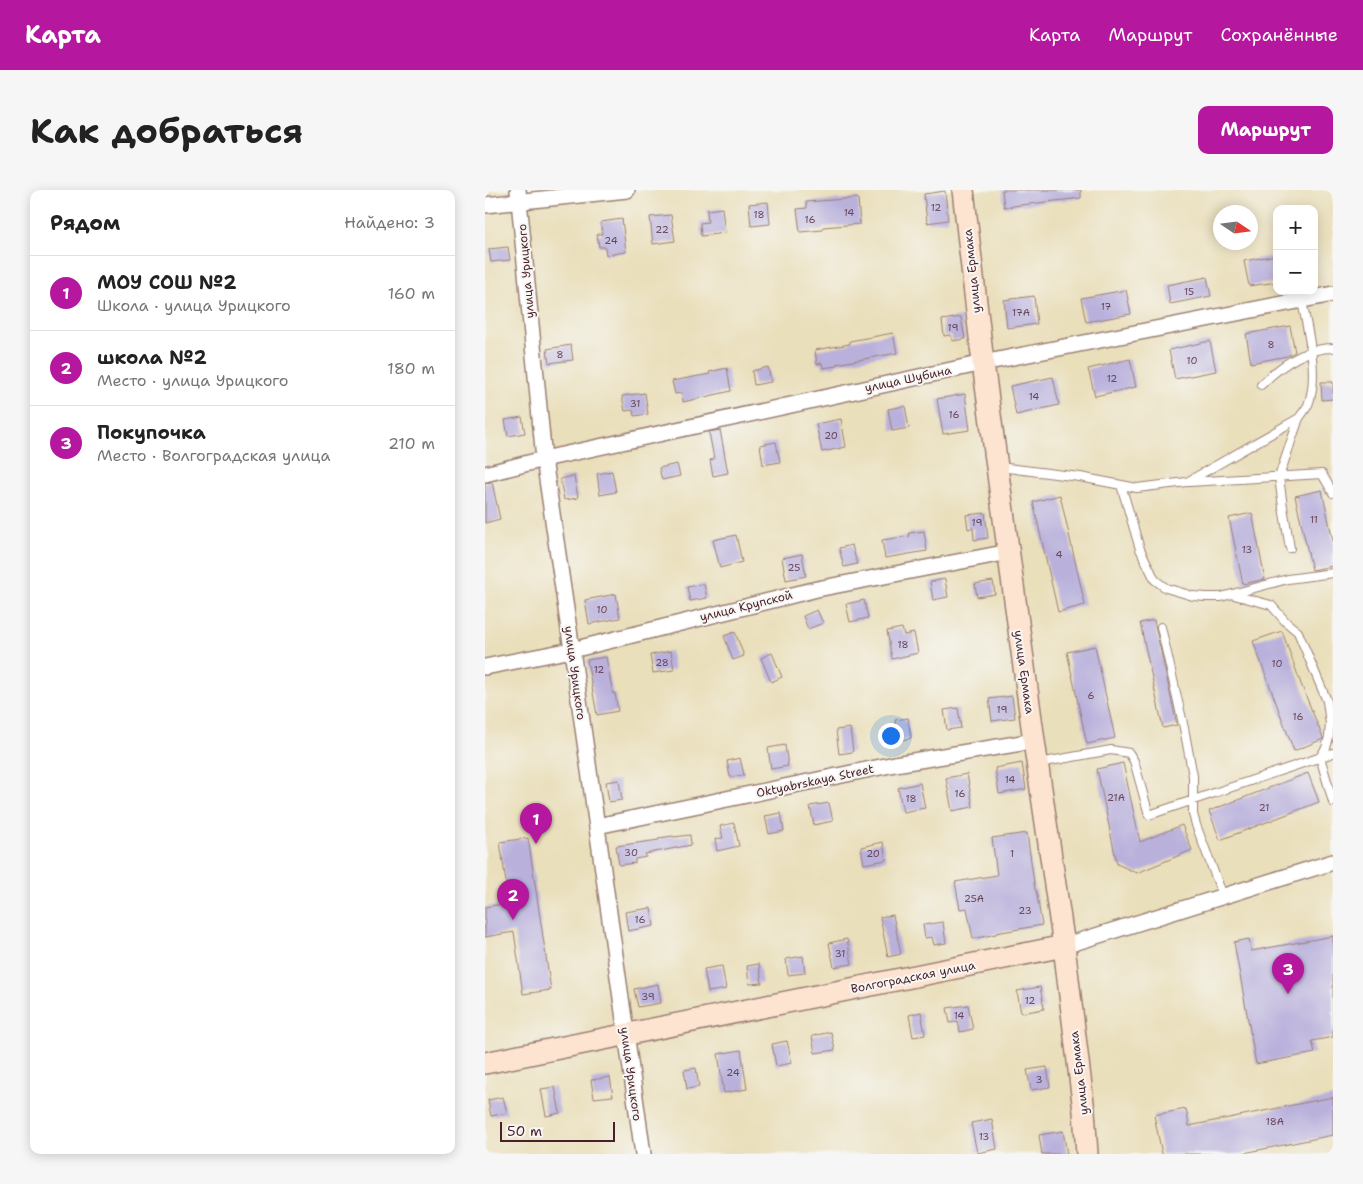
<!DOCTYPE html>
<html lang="ru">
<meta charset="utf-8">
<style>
:root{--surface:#fff;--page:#f6f6f6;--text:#222;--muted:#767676;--line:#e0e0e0;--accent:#b5179e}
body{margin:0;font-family:"Shantell Sans",sans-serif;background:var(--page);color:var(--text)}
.controls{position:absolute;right:15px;top:15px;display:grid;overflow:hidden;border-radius:10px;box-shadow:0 2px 12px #0003}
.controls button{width:45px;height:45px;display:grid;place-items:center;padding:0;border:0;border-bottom:1px solid var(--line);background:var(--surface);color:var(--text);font:25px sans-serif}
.compass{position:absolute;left:728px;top:15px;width:45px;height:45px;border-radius:50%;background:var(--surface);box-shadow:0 2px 12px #0003;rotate:103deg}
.scale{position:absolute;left:15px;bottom:12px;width:115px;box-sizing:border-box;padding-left:5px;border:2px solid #4a1f2b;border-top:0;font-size:14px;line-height:18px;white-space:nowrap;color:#4a1f2b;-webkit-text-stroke:4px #f6f6f2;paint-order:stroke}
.you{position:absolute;left:405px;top:545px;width:18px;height:18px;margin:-12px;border:4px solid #fff;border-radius:50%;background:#1a73e8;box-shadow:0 0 0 8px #1a73e833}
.badge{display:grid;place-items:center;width:32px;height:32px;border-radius:50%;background:var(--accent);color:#fff;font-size:16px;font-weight:700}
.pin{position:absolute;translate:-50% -41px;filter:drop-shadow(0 1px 2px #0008)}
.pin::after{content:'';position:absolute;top:26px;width:18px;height:15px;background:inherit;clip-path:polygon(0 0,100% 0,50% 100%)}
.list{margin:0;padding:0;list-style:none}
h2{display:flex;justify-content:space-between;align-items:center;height:65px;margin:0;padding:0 20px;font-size:21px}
h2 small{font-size:16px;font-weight:400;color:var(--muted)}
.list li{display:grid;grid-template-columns:32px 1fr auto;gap:15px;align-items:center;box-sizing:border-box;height:75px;padding:0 20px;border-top:1px solid var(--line)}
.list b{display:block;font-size:19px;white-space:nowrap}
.list p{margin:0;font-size:16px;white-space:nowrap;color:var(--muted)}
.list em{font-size:16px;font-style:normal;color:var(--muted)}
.map{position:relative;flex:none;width:848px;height:964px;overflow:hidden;border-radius:10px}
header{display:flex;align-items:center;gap:30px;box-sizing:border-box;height:70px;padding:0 25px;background:var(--accent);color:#fff}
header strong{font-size:24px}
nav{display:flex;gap:28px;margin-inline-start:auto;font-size:18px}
.intro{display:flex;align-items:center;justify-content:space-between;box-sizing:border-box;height:120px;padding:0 30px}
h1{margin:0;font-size:35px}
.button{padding:12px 22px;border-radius:10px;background:var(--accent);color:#fff;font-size:18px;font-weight:700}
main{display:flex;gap:30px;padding:0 30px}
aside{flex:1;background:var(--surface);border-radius:10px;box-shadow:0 2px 12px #0003}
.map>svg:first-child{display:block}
.building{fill:#b9b1dc}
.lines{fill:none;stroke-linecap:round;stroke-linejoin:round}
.lane-casing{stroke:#9a7f73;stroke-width:10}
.street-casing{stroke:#9a7f73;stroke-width:18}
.secondary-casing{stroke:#9a7f73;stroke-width:24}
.lane{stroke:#fff;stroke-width:8}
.street{stroke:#fff;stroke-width:15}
.secondary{stroke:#fde4d1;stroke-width:21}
.labels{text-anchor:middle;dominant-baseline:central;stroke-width:4;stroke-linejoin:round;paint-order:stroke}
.number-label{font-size:10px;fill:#664457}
.street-label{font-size:12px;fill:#4a1f2b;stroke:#f6f6f2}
</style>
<header>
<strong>Карта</strong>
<nav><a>Карта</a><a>Маршрут</a><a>Сохранённые</a></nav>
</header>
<div class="intro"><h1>Как добраться</h1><a class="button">Маршрут</a></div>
<main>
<aside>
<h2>Рядом<small>Найдено: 3</small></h2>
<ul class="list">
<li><span class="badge">1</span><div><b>МОУ СОШ №2</b><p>Школа · улица Урицкого</p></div><em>160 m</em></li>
<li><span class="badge">2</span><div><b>школа №2</b><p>Место · улица Урицкого</p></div><em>180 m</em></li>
<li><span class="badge">3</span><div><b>Покупочка</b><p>Место · Волгоградская улица</p></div><em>210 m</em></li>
</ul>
</aside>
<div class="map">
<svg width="848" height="964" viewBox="0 0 848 964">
<rect width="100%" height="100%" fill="#f6f6f2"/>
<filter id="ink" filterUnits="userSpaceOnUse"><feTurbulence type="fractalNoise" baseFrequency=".02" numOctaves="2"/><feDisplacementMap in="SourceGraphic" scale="10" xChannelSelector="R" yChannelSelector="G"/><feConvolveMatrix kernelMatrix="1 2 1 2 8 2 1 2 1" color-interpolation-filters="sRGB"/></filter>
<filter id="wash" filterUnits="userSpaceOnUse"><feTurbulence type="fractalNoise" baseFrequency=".0096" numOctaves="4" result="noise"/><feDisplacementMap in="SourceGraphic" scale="20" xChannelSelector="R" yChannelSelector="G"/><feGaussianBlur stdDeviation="1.12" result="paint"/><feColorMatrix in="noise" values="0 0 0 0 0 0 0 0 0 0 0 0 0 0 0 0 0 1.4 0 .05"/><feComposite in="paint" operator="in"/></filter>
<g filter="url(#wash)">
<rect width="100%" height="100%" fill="#eadfbb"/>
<g id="blocks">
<!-- building -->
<path class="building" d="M 517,0 L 596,0 L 596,8 L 519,17 Z
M 460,1 L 463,30 L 442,33 L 439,4 Z
M 373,8 L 375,34 L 338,37 L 338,40 L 315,42 L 312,19 L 322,18 L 321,12 Z
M 283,12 L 285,34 L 266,36 L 264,14 Z
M 237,18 L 240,43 L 216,46 L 215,33 L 223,32 L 222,20 Z
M 186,25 L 190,51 L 168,54 L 165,27 Z
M 137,29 L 141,62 L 121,65 L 120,57 L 114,57 L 112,44 L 117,44 L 116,32 Z
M 23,57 L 25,70 L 6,72 L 4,59 Z
M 792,65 L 792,92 L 764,96 L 759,71 Z
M 722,87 L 726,106 L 685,114 L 682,95 Z
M 641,100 L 646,124 L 601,132 L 596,108 Z
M 549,106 L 552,134 L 522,138 L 519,110 Z
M 476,127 L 480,149 L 467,151 L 466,145 L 459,146 L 457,130 Z
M 805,136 L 810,162 L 802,166 L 766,173 L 761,144 Z
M 408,143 L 412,163 L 351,174 L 351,176 L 338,178 L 337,173 L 332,174 L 330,160 L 365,154 L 365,151 Z
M 725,151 L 731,181 L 690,189 L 684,160 Z
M 86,155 L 88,170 L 64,173 L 62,159 Z
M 645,169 L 651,197 L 610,206 L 603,179 Z
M 283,177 L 286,192 L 269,195 L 267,181 Z
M 242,178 L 246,201 L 198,212 L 197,203 L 190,204 L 187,191 L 225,184 L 224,182 Z
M 568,187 L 574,215 L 531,225 L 525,196 Z
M 836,192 L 848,192 L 848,209 L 837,210 Z
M 160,203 L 163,224 L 149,226 L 148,220 L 140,221 L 137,206 Z
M 480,204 L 485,240 L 458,244 L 452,209 Z
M 420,216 L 424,238 L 407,241 L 403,219 Z
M 37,227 L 40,243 L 23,246 L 20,230 Z
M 356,229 L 361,257 L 337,262 L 331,234 Z
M 235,240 L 243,283 L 228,286 L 225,270 L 229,269 L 224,242 Z
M 291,252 L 295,272 L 278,275 L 275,255 Z
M 192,274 L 195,286 L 177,290 L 174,278 Z
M 127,281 L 131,302 L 115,305 L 112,284 Z
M 89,286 L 93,308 L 79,310 L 75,289 Z
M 7,292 L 15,329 L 0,333 L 0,293 Z
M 837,300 L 848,351 L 848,376 L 827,380 L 810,306 Z
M 575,305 L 600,415 L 573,422 L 548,312 Z
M 500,323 L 503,348 L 489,350 L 488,338 L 483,339 L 481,325 Z
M 767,323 L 780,389 L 758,394 L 744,328 Z
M 439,341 L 442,361 L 400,368 L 397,350 L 425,346 L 424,343 Z
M 251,345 L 257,372 L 235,378 L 228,350 Z
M 367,355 L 372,374 L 359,377 L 354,358 Z
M 317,364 L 321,386 L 301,390 L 297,368 Z
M 460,389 L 463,407 L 448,410 L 445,392 Z
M 508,391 L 510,404 L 492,407 L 490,394 Z
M 219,394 L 222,408 L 205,411 L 202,397 Z
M 131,404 L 135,428 L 104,434 L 100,410 Z
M 379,410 L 383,428 L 365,432 L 361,414 Z
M 332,420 L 338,433 L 323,439 L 318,426 Z
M 669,430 L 692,535 L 678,538 L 655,433 Z
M 417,438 L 419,445 L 429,443 L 433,463 L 407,469 L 402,441 Z
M 797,441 L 816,494 L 838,548 L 838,549 L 809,561 L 768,451 Z
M 250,442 L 259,466 L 248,470 L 239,446 Z
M 610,456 L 630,548 L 602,554 L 582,462 Z
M 186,461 L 189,480 L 168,483 L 165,465 Z
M 287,463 L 297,487 L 286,492 L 276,468 Z
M 121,467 L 128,504 L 130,503 L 133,521 L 112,525 L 102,470 Z
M 527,506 L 530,528 L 507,531 L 504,509 Z
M 473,518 L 476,538 L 462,540 L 459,520 Z
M 423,528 L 426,548 L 413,551 L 410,530 Z
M 365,538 L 368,562 L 354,564 L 351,540 Z
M 300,555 L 303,576 L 286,579 L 283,558 Z
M 255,568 L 259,585 L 245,587 L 242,571 Z
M 537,573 L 541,599 L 514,604 L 510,578 Z
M 638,573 L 655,652 L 697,635 L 707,660 L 652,683 L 632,674 L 612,579 Z
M 823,583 L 834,612 L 735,650 L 724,621 Z
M 482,584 L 488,617 L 467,621 L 461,588 Z
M 134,590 L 137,610 L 124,612 L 121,592 Z
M 435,593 L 440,618 L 418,622 L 413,598 Z
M 344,613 L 348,631 L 329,635 L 325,616 Z
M 296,623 L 299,641 L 284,644 L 280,626 Z
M 249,633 L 254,656 L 232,661 L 230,649 L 238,648 L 235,636 Z
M 542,643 L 550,700 L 551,700 L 557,735 L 511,743 L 511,744 L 488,749 L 482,718 L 475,719 L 470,692 L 512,685 L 507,648 Z
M 205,645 L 206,655 L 160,664 L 161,667 L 150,669 L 150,673 L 134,675 L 131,656 L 174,650 L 174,648 L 188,646 L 189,647 Z
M 43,648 L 66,800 L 38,804 L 29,742 L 0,747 L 0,717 L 24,713 L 15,652 Z
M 398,652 L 401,670 L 379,674 L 376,657 Z
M 166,718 L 169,736 L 143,741 L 140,722 Z
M 408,725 L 416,764 L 403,767 L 395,727 Z
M 458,732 L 461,753 L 449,755 L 447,747 L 440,748 L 438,735 Z
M 848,746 L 848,847 L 827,851 L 830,863 L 771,874 L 749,752 L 764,749 L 766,761 Z
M 362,749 L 367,774 L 349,777 L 344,753 Z
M 318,766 L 320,783 L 303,785 L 301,769 Z
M 274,774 L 277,793 L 264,794 L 262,776 Z
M 237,776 L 241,799 L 223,802 L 219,779 Z
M 173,794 L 176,813 L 153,817 L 149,799 Z
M 555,797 L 559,819 L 536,823 L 532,801 Z
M 483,815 L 488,839 L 475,842 L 473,831 L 465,833 L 462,818 Z
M 436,822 L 440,845 L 428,847 L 424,825 Z
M 346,842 L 350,860 L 330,863 L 327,846 Z
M 302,851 L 307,873 L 291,876 L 287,854 Z
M 256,860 L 262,899 L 239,903 L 233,864 Z
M 562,877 L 565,897 L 546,900 L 542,880 Z
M 211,878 L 214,897 L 202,899 L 199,880 Z
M 125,887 L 128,906 L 109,908 L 106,890 Z
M 70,897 L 75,923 L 61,926 L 56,899 Z
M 18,907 L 22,923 L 6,926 L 3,910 Z
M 848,907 L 848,945 L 754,964 L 677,964 L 669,925 L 701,919 L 704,936 Z
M 507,929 L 512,959 L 492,963 L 486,933 Z
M 578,941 L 582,964 L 557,964 L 554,945 Z"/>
</g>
</g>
<g filter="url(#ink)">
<use href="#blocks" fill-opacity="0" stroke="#9a7f73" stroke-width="1"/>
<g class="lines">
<!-- lane casing -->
<g class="lane-casing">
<path id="lane" d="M 776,195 C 795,176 819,158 848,158
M 514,277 L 595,287 L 652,298 L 702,292 L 814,228 C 817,224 821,219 823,215 C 835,184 822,141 817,110
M 704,292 L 837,284 L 848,303
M 636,295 L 655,359 L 670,390 L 681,398 L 708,406 L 721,407 L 736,407 L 803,389 L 848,383
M 805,358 L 798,317 L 794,287 L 814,228
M 749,405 L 786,415 L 801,432 L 813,442 L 842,511 L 845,534 L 844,547 L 841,558 L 835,567 L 848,612
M 676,437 L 699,538 L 708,586 L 708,624 L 711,635 L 738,706
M 554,573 L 626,560 L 644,563 L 649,571 L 664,625 L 848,563"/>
</g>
<!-- street casing -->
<g class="street-casing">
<path id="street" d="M 33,0 L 59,269 L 87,460 L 158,964
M 0,15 L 142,0
M 0,284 L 59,269 L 498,173 L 848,104
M 0,477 L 87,460 L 332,399 L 524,362
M 112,636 L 410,574 L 549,551
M 579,756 L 848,672"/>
</g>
<!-- secondary casing -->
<g class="secondary-casing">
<path id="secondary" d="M 478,0 L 498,173 L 549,551 L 579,756 L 599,921 L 602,964
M 0,873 L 579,756"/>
</g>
<!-- lane -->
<use href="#lane" class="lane"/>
<!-- street -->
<use href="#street" class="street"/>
<!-- secondary -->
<use href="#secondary" class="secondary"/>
</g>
</g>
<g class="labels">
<!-- number labels -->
<g class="number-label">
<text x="451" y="17">12</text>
<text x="364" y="22">14</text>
<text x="274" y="24">18</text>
<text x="325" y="29">16</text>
<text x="177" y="39">22</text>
<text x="126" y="50">24</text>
<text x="704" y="101">15</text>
<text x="621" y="116">17</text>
<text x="536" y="122">17А</text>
<text x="468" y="137">19</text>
<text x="786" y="154">8</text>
<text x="75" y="164">8</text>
<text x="707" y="170">10</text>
<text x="627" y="188">12</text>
<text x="549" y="206">14</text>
<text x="150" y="213">31</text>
<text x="469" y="224">16</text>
<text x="346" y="245">20</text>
<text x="829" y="329">11</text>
<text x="492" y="332">19</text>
<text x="762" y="359">13</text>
<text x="574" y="364">4</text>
<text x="309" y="377">25</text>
<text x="117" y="419">10</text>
<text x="418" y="454">18</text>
<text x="177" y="472">28</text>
<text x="792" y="473">10</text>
<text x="114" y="479">12</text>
<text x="606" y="505">6</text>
<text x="517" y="519">19</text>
<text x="813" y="526">16</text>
<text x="525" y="589">14</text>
<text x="475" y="603">16</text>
<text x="631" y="607">21А</text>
<text x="426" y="608">18</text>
<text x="779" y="617">21</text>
<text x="146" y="662">30</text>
<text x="388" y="663">20</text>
<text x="527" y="663">1</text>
<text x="489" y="708">25А</text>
<text x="540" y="720">23</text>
<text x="155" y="729">16</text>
<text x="355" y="763">31</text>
<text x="163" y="806">39</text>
<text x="545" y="810">12</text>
<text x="474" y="825">14</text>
<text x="248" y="882">24</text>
<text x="554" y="889">3</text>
<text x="790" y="931">18А</text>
<text x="499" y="946">13</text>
</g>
<!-- street labels -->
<g class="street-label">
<text transform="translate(41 81) rotate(-95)">улица Урицкого</text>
<text transform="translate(487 81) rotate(-96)">улица Ермака</text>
<text transform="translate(423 189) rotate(-12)">улица Шубина</text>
<text transform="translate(261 416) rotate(-14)">улица Крупской</text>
<text transform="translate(539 482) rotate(82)">улица Ермака</text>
<text transform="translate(90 483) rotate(82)">улица Урицкого</text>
<text transform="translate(330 591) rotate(-12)">Oktyabrskaya Street</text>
<text transform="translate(428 787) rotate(-11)">Волгоградская улица</text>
<text transform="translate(594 883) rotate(-97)">улица Ермака</text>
<text transform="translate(146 884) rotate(82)">улица Урицкого</text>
</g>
</g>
</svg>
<div class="controls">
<button>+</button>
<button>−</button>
</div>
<svg class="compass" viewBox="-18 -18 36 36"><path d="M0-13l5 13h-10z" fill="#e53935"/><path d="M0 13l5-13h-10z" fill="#767676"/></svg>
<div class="scale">50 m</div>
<div class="you"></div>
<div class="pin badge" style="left:51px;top:654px">1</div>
<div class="pin badge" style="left:28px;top:730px">2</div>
<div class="pin badge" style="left:803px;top:804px">3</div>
</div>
</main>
